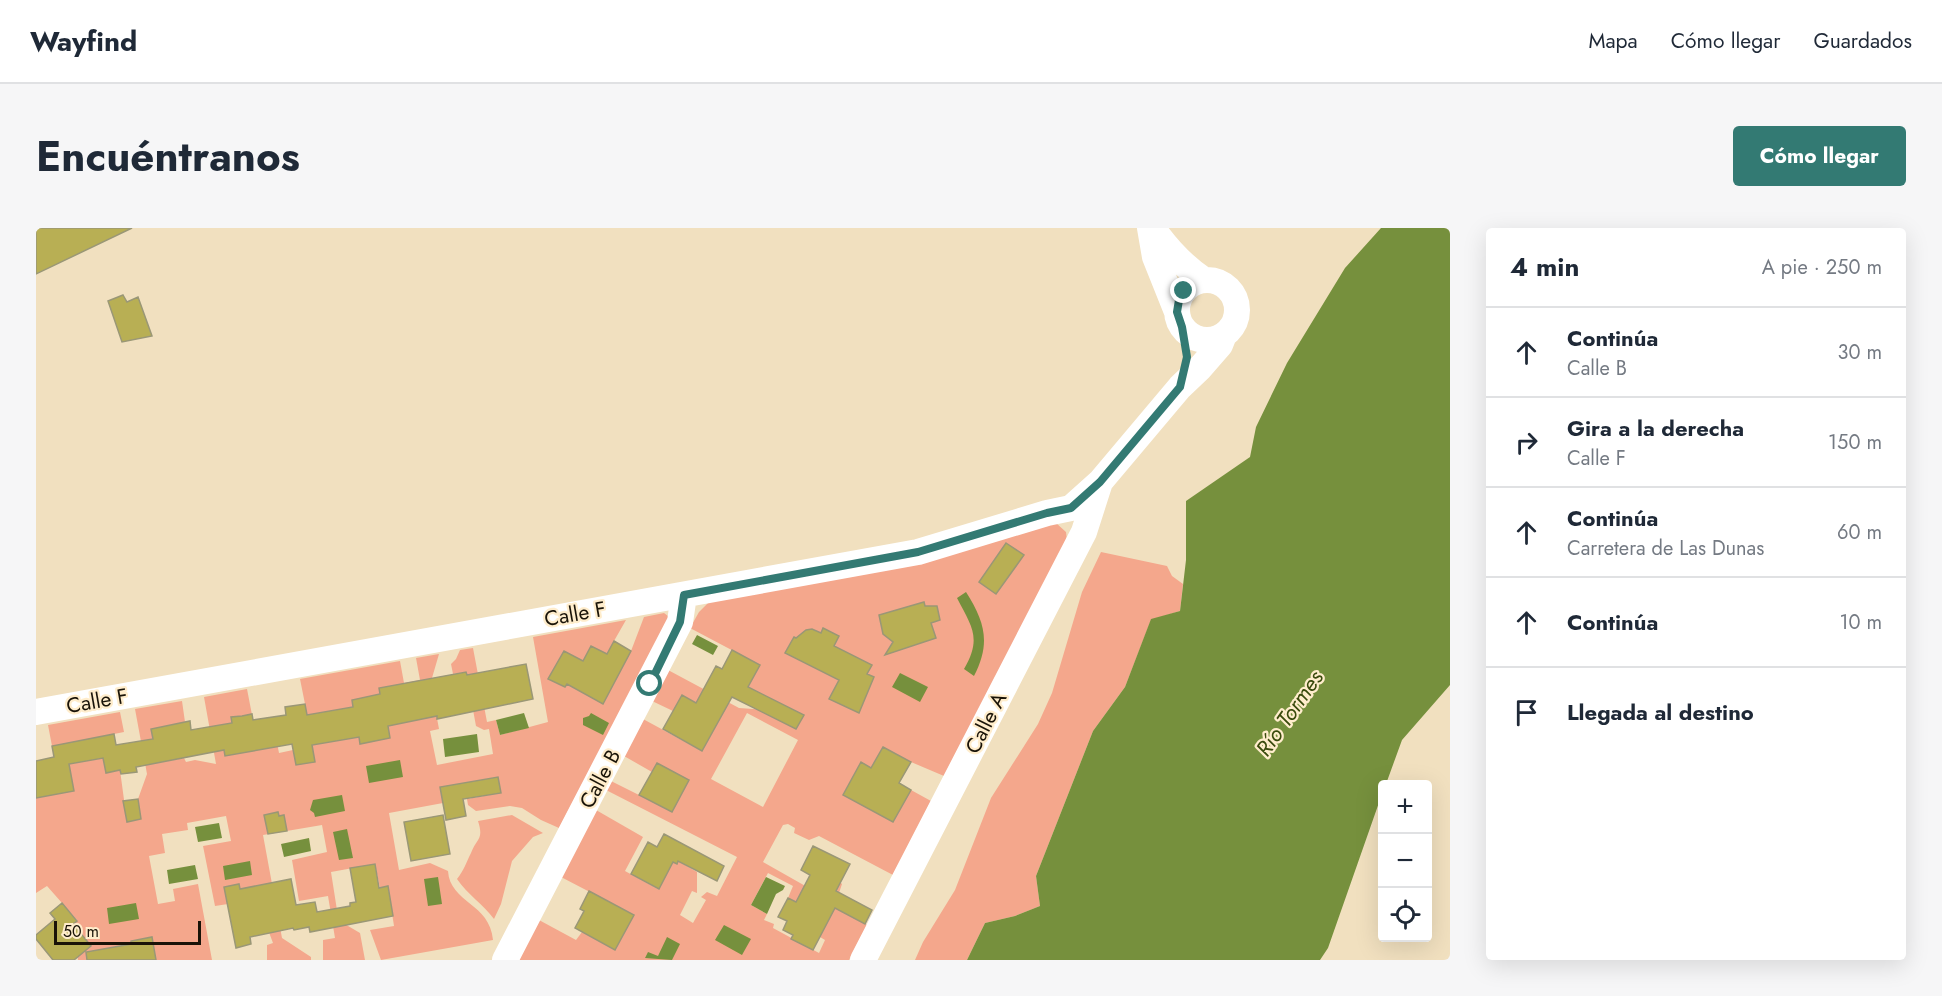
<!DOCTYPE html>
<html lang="es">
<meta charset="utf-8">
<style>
:root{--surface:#fff;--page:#f6f6f7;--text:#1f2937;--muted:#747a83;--line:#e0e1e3;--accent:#337a73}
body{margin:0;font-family:Jost,sans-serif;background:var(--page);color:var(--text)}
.controls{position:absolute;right:18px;bottom:18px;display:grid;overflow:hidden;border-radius:6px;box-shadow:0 6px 24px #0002}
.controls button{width:54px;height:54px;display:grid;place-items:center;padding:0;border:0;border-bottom:2px solid var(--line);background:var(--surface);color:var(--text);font:30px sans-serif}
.scale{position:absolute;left:18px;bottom:15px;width:147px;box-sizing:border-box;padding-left:6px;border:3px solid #191308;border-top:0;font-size:16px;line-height:21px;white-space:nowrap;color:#191308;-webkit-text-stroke:4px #ffedcc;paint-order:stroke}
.stop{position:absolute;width:18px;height:18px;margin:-14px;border:4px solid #337a73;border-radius:50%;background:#fff}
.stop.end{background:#337a73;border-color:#fff;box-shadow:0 2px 6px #0008}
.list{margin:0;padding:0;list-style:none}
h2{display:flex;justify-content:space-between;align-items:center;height:78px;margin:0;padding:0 24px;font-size:26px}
h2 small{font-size:20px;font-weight:400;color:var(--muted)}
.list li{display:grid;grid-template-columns:39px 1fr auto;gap:18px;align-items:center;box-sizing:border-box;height:90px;padding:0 24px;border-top:2px solid var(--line)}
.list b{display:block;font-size:22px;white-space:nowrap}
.list p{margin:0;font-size:20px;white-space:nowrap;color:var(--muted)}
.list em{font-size:20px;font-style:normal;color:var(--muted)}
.icon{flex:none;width:33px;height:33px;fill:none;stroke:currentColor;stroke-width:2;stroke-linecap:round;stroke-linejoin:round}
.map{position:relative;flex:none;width:1414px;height:732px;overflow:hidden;border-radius:6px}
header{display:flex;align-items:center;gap:36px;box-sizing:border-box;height:84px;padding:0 30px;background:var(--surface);border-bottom:2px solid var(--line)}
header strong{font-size:28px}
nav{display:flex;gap:33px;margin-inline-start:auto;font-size:21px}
.intro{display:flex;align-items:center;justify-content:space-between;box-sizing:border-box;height:144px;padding:0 36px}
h1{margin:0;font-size:42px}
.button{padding:15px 27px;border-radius:6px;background:var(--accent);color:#fff;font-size:21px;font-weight:700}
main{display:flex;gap:36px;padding:0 36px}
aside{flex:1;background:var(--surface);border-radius:6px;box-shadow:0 6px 24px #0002}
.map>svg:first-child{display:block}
.green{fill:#f4a78c;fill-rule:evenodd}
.water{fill:#76903d}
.building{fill:#b8af54;stroke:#9a9776;stroke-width:1.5}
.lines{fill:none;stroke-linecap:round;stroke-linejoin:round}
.minor{stroke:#fff;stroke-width:26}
.route{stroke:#337a73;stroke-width:8}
.labels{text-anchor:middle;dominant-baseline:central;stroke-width:4.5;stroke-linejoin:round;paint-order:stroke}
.street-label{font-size:21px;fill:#191308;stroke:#ffedcc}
.water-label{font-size:22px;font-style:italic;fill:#394a0c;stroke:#ffedcc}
</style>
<header>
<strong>Wayfind</strong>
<nav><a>Mapa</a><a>Cómo llegar</a><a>Guardados</a></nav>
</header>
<div class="intro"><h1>Encuéntranos</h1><a class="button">Cómo llegar</a></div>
<main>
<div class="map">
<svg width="1414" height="732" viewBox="0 0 1414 732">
<rect width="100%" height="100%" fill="#f1e0bf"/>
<!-- green -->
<path class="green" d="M 1020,295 L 1030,304 L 1031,313 L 908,548 L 875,534 L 847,519 L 835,540 L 825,535 L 807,566 L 857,594 L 875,562 L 895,573 L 857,647 L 783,608 L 773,612 L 758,605 L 759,600 L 752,596 L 747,597 L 727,634 L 787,668 L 803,653 L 806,656 L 803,665 L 805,683 L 831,697 L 813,732 L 483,732 L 503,692 L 540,712 L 546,704 L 579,722 L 598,687 L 525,649 L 560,582 L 607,609 L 589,643 L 622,661 L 637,634 L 642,633 L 661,644 L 661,665 L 656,663 L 644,687 L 657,695 L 670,672 L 665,669 L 671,664 L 681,668 L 701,629 L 570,562 L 575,553 L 603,567 L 616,544 L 588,528 L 607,491 L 666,523 L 685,489 L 637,483 L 616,473 L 632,442 L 703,480 L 732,482 L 730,486 L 760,501 L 767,487 L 737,472 L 736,474 L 704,474 L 724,437 L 654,400 L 663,384 L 673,374 ZM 711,485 L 762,512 L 727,579 L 675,551 ZM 732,645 L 757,658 L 752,670 L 793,690 L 784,709 L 789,712 L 783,725 L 737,700 L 738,696 L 728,692 L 731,686 L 715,677 Z
M 1065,324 L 1131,338 L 1136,348 L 1147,356 L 1144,383 L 1115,392 L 1089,459 L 1057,503 L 1000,648 L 1004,678 L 979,688 L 949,695 L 931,732 L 879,732 L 887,714 L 919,662 L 955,570 L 1002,496 L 1016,465 L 1046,364 Z
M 628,385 L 632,388 L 632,393 L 523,600 L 505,592 L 486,580 L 474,578 L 440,583 L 432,577 L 431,571 L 464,565 L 461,549 L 405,559 L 407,575 L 353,585 L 363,642 L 394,635 L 412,643 C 414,675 454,675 457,712 L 345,732 L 334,702 L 358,698 L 352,659 L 344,660 L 339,636 L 295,644 L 303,695 L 307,695 L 324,705 L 329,732 L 287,732 L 287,712 L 299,710 L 292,668 L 263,673 L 256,632 L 291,624 L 286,597 L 227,607 L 246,710 L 275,729 L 275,732 L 231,732 L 231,717 L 237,715 L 216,659 L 204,661 L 202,656 L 189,659 L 192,676 L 179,678 L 167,618 L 195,613 L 190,588 L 151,595 L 152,602 L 126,606 L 129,625 L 113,628 L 122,676 L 139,673 L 137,661 L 162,656 L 176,732 L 120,732 L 116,710 L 78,719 L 80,732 L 42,732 L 37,696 L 41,692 L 11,658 L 0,665 L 0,570 L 37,563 L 16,518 L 12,497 L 84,484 L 88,504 L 53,511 L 57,532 L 67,530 L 70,545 L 84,542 L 91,594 L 105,591 L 102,571 L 111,546 L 99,481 L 146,473 L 149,494 L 115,501 L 121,535 L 148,530 L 150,534 L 159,532 L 180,536 L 168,469 L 211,461 L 217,492 L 236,489 L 243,525 L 257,522 L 249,479 L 269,476 L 264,451 L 364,433 L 368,455 L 384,452 L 380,430 L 403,426 L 396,450 L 397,457 L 395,458 L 403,501 L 394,503 L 401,537 L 457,526 L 453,501 L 448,502 L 440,498 L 430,444 L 417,446 L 415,436 L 420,431 L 424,422 L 437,420 L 451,494 L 460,492 L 464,507 L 512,494 L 497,409 L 590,392 L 578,413 L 595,423 L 608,389 Z
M 476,587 L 507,605 L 497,609 L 476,633 L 465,676 L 458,691 C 447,676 432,667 421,651 C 428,642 430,635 435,625 C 441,609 448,612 442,593 Z"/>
<!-- water -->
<path class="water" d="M 1345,0 L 1414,0 L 1414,457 L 1366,512 L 1350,556 L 1346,556 L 1346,566 L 1292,720 L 1284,732 L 931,732 L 949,695 L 979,688 L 1004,678 L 1000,648 L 1057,503 L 1089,459 L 1115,391 L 1144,383 L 1150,332 L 1150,273 L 1214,229 L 1220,199 L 1251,135 L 1309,40 Z
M 930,364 C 949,394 955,415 938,448 L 928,441 C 946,410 936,399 921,370 Z
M 661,407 L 682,418 L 677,427 L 656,416 Z
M 864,445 L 892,459 L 884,474 L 856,459 Z
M 488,485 L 493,500 L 464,507 L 460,492 Z
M 555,485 L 573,495 L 567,507 L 547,497 L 547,490 L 553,488 Z
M 441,506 L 443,524 L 409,529 L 407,511 Z
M 364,532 L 367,549 L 333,555 L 330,538 Z
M 306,567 L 309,583 L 279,589 L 278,585 L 274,582 L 277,572 Z
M 183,595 L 186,610 L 162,614 L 159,599 Z
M 311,601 L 317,630 L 303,632 L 297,604 Z
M 273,610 L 275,623 L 248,629 L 245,616 Z
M 214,633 L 216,647 L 189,652 L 187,638 Z
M 159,637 L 162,651 L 133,656 L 131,642 Z
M 402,649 L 406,676 L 392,678 L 388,651 Z
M 730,649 L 749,658 L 747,662 L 740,666 L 731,686 L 715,677 Z
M 100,675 L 103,691 L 73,696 L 71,680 Z
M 688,697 L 715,711 L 706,727 L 679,712 Z
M 631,709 L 644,716 L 636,732 L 609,730 L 612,724 L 622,728 Z"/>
<!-- building -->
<path class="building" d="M 0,0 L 96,0 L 0,46 Z
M 87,67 L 91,74 L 102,69 L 116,108 L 86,114 L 72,73 Z
M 970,315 L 988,327 L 960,366 L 943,354 Z
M 888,374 L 889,378 L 901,378 L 904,392 L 895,395 L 900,410 L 849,427 L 857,414 L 847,406 L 843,387 Z
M 787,400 L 803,408 L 798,418 L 836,437 L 831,446 L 838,449 L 823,485 L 793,471 L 803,452 L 749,425 L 758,409 L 760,410 L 770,402 L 776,401 L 785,405 Z
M 578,413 L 595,423 L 567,476 L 531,456 L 529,459 L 512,451 L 528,423 L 547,433 L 555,418 L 571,426 Z
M 696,422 L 724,437 L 712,459 L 768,487 L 760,501 L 696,469 L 666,523 L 627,501 L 646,467 L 660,475 L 680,438 L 686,441 Z
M 490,436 L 497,471 L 401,491 L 401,488 L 352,498 L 354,510 L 324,516 L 323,509 L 276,517 L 279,534 L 260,537 L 256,516 L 189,528 L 188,522 L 100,539 L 101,544 L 85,546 L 84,542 L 70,545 L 67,530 L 33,536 L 38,563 L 0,570 L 0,533 L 18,529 L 16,518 L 78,506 L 80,517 L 117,511 L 115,501 L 154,493 L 155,502 L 196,495 L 195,489 L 206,488 L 216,486 L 217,492 L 250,487 L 249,479 L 269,476 L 271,487 L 317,479 L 316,472 L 344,466 L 343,460 L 430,444 L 431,447 Z
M 847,519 L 875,534 L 863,555 L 875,562 L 857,594 L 807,567 L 825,534 L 835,540 Z
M 621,535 L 653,552 L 636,584 L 603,567 Z
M 462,549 L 465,565 L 427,571 L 430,588 L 410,592 L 404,559 Z
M 102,571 L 105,591 L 91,594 L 87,573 Z
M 242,584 L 243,588 L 248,587 L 251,603 L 232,606 L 228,587 Z
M 407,587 L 414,626 L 375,633 L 368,594 Z
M 628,606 L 688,638 L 681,653 L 642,633 L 641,636 L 637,634 L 623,661 L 595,646 L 612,614 L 621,619 Z
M 777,618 L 814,636 L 800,663 L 836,682 L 829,696 L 799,680 L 777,722 L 755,711 L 757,707 L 747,702 L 751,693 L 742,689 L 752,670 L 760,674 L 774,647 L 765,642 Z
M 339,636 L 343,660 L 352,658 L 357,688 L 274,704 L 273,699 L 258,702 L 257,700 L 214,709 L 215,716 L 200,720 L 188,659 L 203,656 L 204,661 L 255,651 L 260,677 L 279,674 L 281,684 L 314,678 L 314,675 L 320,674 L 314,640 Z
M 553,663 L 598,687 L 579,722 L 539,700 L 548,683 L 544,681 Z
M 26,675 L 41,693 L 37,696 L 55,718 L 38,732 L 17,732 L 0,711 L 0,707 L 19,691 L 14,685 Z
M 116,709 L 120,732 L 51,732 L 50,724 L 95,716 L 95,713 Z"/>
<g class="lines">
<!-- minor -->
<path class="minor" d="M 1114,0 L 1119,29 L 1141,84
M 1118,2 C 1133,23 1147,38 1168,52
M1141 82a30 30 0 1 1 60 0a30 30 0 1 1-60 0Z
M 0,484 L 882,324 L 1011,285 L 1035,280 L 1064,254 L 1144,159 L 1164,140 L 1184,117 L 1188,107
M 469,732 L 644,394 L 648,367
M 827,732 L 1048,304 L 1064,254"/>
</g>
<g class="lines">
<!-- route -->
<path class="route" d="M 614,456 L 644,394 L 648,367 L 882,324 L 1011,285 L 1035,280 L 1064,254 L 1144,159 L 1151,129 L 1146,99 L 1141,84 L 1143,72 L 1148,63"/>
</g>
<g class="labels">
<!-- street labels -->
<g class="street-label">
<text transform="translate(539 386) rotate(-10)">Calle F</text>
<text transform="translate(61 473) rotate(-10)">Calle F</text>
<text transform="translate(950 495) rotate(-63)">Calle A</text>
<text transform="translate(564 551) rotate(-62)">Calle B</text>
</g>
<!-- water labels -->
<g class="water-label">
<text transform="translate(1253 485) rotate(-55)">Río Tormes</text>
</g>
</g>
</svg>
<div class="controls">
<button>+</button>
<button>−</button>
<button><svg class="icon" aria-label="locate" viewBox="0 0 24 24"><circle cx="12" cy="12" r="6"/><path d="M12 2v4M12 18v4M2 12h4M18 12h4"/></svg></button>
</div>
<div class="scale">50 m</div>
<div class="stop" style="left:614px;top:456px"></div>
<div class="stop end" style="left:1148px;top:63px"></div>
</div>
<aside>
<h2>4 min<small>A pie · 250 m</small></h2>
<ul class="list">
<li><svg class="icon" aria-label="ahead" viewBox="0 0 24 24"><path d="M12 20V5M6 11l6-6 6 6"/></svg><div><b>Continúa</b><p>Calle B</p></div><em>30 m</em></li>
<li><svg class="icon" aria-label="right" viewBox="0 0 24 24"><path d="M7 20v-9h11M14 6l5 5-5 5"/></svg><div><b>Gira a la derecha</b><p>Calle F</p></div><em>150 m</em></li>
<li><svg class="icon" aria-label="ahead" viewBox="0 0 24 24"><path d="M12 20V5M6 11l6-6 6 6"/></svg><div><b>Continúa</b><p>Carretera de Las Dunas</p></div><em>60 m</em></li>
<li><svg class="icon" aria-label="ahead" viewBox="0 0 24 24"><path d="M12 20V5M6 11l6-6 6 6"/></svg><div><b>Continúa</b></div><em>10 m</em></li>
<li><svg class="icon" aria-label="arrive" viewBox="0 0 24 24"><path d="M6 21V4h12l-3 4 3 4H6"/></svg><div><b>Llegada al destino</b></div></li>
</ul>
</aside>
</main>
